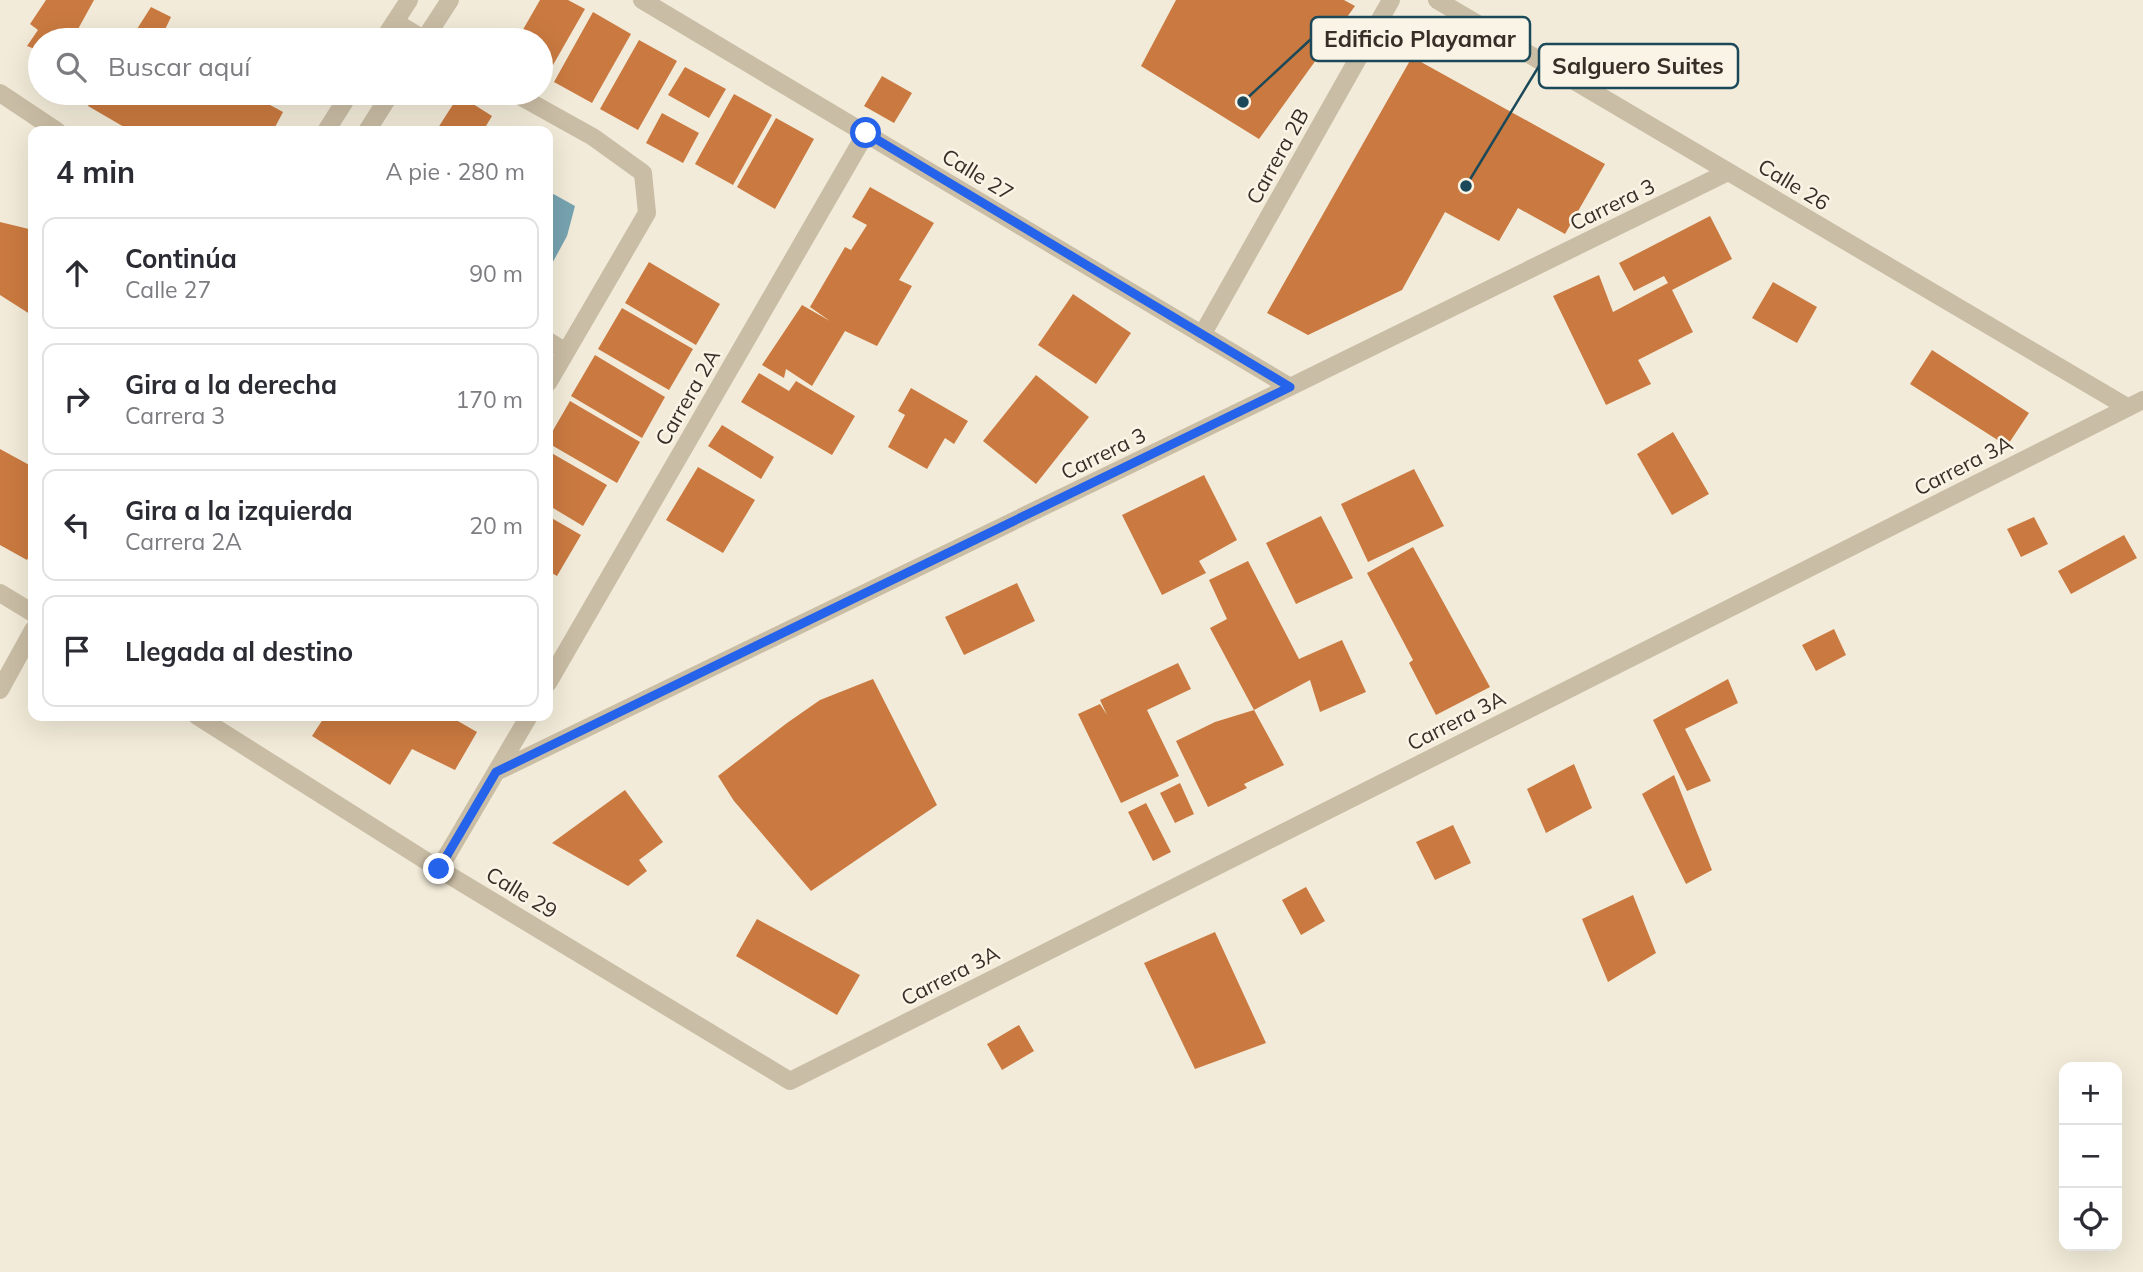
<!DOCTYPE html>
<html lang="es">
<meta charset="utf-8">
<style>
:root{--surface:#fff;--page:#f7f7f7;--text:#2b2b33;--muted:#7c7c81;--line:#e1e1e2}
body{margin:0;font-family:Mulish,sans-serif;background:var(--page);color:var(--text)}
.controls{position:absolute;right:21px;bottom:21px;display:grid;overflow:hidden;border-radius:14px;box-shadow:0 7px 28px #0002}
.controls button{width:63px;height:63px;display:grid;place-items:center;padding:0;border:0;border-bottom:2px solid var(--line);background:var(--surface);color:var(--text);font:35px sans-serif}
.stop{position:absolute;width:21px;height:21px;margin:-16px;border:5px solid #2563eb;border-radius:50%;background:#fff}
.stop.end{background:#2563eb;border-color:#fff;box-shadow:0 2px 7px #0008}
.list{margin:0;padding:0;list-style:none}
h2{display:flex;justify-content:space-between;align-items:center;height:91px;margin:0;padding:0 28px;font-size:30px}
h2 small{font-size:23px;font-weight:400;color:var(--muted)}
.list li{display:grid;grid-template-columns:46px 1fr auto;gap:21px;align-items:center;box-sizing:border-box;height:112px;margin:0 14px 14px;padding:0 14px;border:2px solid var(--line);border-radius:14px}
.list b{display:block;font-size:26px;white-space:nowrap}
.list p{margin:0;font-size:23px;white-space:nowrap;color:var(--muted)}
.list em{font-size:23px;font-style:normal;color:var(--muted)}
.icon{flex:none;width:38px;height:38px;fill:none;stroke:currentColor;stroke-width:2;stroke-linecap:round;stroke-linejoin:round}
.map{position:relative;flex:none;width:2143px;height:1272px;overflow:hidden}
.search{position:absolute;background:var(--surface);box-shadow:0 7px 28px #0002;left:28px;top:28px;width:525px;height:77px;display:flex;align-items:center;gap:18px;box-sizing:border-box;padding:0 24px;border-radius:38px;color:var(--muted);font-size:26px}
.panel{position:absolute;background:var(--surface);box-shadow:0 7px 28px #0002;left:28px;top:126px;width:525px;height:595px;border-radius:14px}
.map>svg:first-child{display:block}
.water{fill:#77a3b0}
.building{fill:#ca7a40}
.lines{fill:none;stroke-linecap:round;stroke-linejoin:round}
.minor{stroke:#cabda5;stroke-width:18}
.tertiary{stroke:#cabda5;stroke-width:18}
.route{stroke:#2563eb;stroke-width:9}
.labels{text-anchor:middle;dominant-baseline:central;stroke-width:5;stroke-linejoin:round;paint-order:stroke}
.street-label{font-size:21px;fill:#362e27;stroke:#faf4e6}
.leader{fill:none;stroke:#1b4959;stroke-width:2.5}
.callout-dot{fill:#1b4959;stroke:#faf4e6;stroke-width:2.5}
.callout{fill:#faf4e6;stroke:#1b4959;stroke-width:2.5}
.callout-label{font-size:23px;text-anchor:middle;font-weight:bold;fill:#362e27}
</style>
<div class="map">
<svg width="2143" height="1272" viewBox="0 0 2143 1272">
<rect width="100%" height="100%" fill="#f2ebd9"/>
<!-- water -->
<path class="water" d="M 548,191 L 575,206 L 567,236 L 548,271 Z"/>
<!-- building -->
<path class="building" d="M 46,0 L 94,0 L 72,40 L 40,40 L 40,51 L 27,46 L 38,30 L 30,24 Z
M 540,0 L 568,0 L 585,9 L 545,79 L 541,77 L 541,40 L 517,40 Z
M 1176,0 L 1344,0 L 1355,6 L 1259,139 L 1141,66 Z
M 151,7 L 171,17 L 160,40 L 130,40 Z
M 593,12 L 631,34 L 592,103 L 554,82 Z
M 639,40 L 677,61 L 638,130 L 600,109 Z
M 1412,57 L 1605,164 L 1565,234 L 1518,208 L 1499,241 L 1445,212 L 1402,290 L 1308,335 L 1267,313 Z
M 685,67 L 726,89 L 709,118 L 668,95 Z
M 882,76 L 912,93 L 894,123 L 864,106 Z
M 96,93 L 248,93 L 283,112 L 273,131 L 131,131 L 88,106 Z
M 734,94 L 772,115 L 733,185 L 695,164 Z
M 459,95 L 492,116 L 483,131 L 436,131 Z
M 662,113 L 699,133 L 683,163 L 646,143 Z
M 776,118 L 814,139 L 775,209 L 737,187 Z
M 870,187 L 934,223 L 899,280 L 912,286 L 877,346 L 845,331 L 812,386 L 786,369 L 784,378 L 762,365 L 802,305 L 830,321 L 810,307 L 845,247 L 851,250 L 867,225 L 852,217 Z
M 1710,216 L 1732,259 L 1672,290 L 1693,332 L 1638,360 L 1651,384 L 1606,405 L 1553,296 L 1599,275 L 1613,312 L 1668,283 L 1664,276 L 1634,291 L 1619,263 Z
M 0,222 L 33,230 L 33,316 L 0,295 Z
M 649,262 L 720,304 L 696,345 L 625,303 Z
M 1773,282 L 1817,307 L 1797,343 L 1752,318 Z
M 1073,294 L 1131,333 L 1096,384 L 1038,345 Z
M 622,308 L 693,349 L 669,390 L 598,349 Z
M 1932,350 L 2029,413 L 2007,446 L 1910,384 Z
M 595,355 L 665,397 L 642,438 L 571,396 Z
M 759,373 L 789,391 L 796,381 L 855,416 L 832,455 L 741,402 Z
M 1036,375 L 1089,417 L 1036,484 L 983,441 Z
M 911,388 L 968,421 L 954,444 L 945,438 L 927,469 L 888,447 L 905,415 L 898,411 Z
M 570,401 L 640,442 L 617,483 L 548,443 L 548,439 Z
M 722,425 L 774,457 L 761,479 L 708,446 Z
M 1673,432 L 1709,494 L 1672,515 L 1637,454 Z
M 0,449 L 33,467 L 33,549 L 27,560 L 0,545 Z
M 548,451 L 607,485 L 583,526 L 548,505 Z
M 698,467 L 755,500 L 723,553 L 666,520 Z
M 1414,469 L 1444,526 L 1368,562 L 1341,504 Z
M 1204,475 L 1237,540 L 1199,561 L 1206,573 L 1162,595 L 1122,515 Z
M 548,516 L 581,535 L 557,576 L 548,571 Z
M 1321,516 L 1353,578 L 1296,604 L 1266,543 Z
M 2034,517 L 2048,544 L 2021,557 L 2007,529 Z
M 2124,535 L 2137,558 L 2071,594 L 2058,571 Z
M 1413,547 L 1490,687 L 1436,715 L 1409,663 L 1413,660 L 1367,573 Z
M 1248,561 L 1299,659 L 1342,640 L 1366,692 L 1320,712 L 1310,680 L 1254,710 L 1210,628 L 1227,619 L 1209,580 Z
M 1017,583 L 1035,621 L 964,655 L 945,617 Z
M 1834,629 L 1846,655 L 1816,671 L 1802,645 Z
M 1178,663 L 1191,689 L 1147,710 L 1179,776 L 1121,803 L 1078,714 L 1100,704 L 1107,715 L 1100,700 Z
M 873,679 L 937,805 L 811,891 L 734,801 L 718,776 L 787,723 L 820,700 Z
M 1728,679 L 1738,703 L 1685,729 L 1711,781 L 1687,791 L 1653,720 Z
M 1254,710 L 1284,765 L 1244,784 L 1247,788 L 1208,807 L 1176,741 L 1215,722 Z
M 325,716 L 449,716 L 477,732 L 455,770 L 412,749 L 390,785 L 312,736 Z
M 1574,764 L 1592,808 L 1546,833 L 1527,789 Z
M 1674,775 L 1712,870 L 1686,884 L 1642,794 Z
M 1180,783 L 1194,814 L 1175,823 L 1160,793 Z
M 625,790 L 663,842 L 639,860 L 647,871 L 628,886 L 552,843 Z
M 1146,803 L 1171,852 L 1153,861 L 1128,812 Z
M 1453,825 L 1471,863 L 1435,880 L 1416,842 Z
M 1306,887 L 1325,921 L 1301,935 L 1282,900 Z
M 1633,895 L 1656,953 L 1608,982 L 1582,919 Z
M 757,919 L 860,975 L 837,1015 L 736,956 Z
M 1215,932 L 1266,1043 L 1195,1069 L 1144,963 Z
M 1019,1025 L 1034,1051 L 1002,1070 L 987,1044 Z"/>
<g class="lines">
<!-- minor -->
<path class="minor" d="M 642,0 L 1290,387
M 1437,0 L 2127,407
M 395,22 L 425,40
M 0,93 L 57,131
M 514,93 L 593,137 L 643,173 L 647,213 L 548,383
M 1202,335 L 1391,0
M 548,341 L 566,352
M 0,593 L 33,613
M 548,683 L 866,133
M 0,690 L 33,630
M 496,772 L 1290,387 L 1728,172
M 439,869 L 529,716"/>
<!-- tertiary -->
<path class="tertiary" d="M 383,40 L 409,0
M 424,40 L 450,0
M 326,131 L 350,93
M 367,131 L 391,93
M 197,716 L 439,869 L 790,1081 L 2143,400"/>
</g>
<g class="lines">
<!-- route -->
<path class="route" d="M 439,869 L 496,772 L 1290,387 L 866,133"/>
</g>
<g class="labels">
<!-- street labels -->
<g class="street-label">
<text transform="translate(1277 156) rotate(-61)">Carrera 2B</text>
<text transform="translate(978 174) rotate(31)">Calle 27</text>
<text transform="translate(1794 184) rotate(31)">Calle 26</text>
<text transform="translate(1612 204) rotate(-26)">Carrera 3</text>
<text transform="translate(687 397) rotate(-60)">Carrera 2A</text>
<text transform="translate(1103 453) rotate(-26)">Carrera 3</text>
<text transform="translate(1963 465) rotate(-27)">Carrera 3A</text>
<text transform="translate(1456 720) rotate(-27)">Carrera 3A</text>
<text transform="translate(522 892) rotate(31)">Calle 29</text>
<text transform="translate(950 975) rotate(-27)">Carrera 3A</text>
</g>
</g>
<!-- callouts -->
<path class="leader" d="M1243 102L1311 39M1466 186L1539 66"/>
<g class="callout-dot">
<circle cx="1243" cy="102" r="7"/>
<circle cx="1466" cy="186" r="7"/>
</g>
<g class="callout">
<rect x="1311" y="17" width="219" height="44" rx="7"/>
<rect x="1539" y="44" width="199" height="44" rx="7"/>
</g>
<g class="callout-label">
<text x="1420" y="47">Edificio Playamar</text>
<text x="1638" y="74">Salguero Suites</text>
</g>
</svg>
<div class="controls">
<button>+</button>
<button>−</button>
<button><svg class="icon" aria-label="locate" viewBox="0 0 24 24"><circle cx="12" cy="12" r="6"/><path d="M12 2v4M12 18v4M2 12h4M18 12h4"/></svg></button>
</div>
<div class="stop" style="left:866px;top:133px"></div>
<div class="stop end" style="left:439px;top:869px"></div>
<div class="search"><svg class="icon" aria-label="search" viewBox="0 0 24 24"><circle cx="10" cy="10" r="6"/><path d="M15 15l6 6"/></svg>Buscar aquí</div>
<section class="panel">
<h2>4 min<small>A pie · 280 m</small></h2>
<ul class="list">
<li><svg class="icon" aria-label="ahead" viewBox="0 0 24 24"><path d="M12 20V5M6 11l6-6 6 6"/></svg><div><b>Continúa</b><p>Calle 27</p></div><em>90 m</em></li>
<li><svg class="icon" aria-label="right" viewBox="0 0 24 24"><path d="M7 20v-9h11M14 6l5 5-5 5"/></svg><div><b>Gira a la derecha</b><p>Carrera 3</p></div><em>170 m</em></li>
<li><svg class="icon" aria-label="left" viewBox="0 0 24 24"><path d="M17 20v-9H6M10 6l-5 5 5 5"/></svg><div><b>Gira a la izquierda</b><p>Carrera 2A</p></div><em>20 m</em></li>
<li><svg class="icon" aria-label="arrive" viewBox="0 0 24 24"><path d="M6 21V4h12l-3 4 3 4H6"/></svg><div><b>Llegada al destino</b></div></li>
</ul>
</section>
</div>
